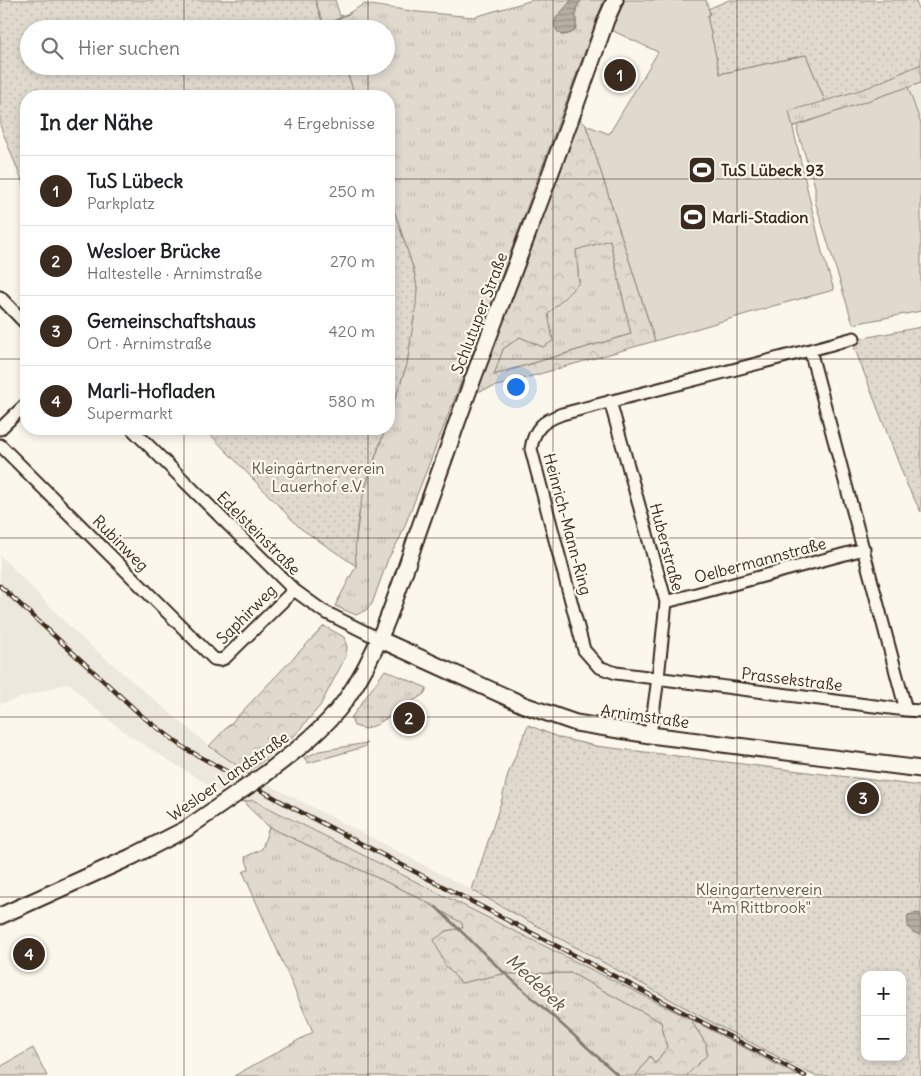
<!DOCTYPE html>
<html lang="de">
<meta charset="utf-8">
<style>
:root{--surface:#fff;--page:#f2f2f2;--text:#202124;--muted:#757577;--line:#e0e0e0;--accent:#3b2a1e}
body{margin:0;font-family:Delius,sans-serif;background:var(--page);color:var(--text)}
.controls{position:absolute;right:15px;bottom:15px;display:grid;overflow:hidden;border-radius:10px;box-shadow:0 2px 8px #0003}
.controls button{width:45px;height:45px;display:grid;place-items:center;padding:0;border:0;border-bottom:1px solid var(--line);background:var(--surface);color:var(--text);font:25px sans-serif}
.you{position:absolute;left:515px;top:386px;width:18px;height:18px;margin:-12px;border:4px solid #fff;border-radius:50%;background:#1a73e8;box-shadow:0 0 0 8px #1a73e833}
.badge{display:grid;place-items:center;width:32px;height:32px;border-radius:50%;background:var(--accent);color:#fff;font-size:16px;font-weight:700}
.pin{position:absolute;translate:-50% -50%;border:2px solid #fff;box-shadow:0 1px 5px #0006}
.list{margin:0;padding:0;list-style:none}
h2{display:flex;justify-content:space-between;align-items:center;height:65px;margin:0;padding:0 20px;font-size:21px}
h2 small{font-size:16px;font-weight:400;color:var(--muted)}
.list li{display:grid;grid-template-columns:32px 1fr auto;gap:15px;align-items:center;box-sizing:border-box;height:70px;padding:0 20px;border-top:1px solid var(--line)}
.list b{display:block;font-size:19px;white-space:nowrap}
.list p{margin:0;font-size:16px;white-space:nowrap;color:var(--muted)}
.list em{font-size:16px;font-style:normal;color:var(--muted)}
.icon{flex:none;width:28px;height:28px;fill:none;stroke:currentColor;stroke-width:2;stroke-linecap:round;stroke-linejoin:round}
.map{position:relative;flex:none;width:921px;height:1076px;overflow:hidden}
.search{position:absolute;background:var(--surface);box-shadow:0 2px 8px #0003;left:20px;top:20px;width:375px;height:55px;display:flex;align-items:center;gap:12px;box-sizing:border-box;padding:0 18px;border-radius:28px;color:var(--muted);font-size:19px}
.panel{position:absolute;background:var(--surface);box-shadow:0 2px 8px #0003;left:20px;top:90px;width:375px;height:345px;border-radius:20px}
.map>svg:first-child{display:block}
.built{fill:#ede8dd}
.grass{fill:url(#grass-tufts);stroke:#8d8276}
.forest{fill:url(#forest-crowns);stroke:#8d8276;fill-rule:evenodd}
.garden{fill:url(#garden-dots);stroke:#8d8276;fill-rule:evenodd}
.pitch{fill:#dfd9ce;stroke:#8d8276}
.water{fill:url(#water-rules);stroke:#85796d}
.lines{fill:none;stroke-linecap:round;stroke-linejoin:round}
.stream{stroke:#85796d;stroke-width:2.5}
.minor-casing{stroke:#3b2a1e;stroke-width:15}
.major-casing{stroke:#3b2a1e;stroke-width:19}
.minor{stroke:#fbf7ec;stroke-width:11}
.major{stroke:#fbf7ec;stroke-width:15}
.rail-casing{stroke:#3b2a1e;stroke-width:4.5}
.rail{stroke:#fbf7ec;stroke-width:2.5;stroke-dasharray:8;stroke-linecap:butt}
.major-bridge-casing{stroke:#3b2a1e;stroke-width:19;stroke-linecap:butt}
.major-bridge{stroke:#fbf7ec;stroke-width:15}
.grid{fill:none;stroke:#3b2a1e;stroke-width:1;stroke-opacity:0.55}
.labels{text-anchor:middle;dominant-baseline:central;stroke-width:4.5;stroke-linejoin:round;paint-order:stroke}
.poi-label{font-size:16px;font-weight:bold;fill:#3b2a1e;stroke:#fbf7ec;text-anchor:start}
.street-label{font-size:16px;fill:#3b2a1e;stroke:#fbf7ec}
.park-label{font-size:16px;fill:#64564a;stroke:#fbf7ec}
.water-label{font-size:18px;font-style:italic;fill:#605246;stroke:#fbf7ec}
</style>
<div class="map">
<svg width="921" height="1076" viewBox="0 0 921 1076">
<defs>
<pattern id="grass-tufts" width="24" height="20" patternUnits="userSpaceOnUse" patternTransform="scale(1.25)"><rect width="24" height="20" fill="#dfd9ce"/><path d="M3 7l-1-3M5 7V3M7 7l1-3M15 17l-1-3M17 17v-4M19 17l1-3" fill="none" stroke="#c0bab0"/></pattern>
<pattern id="forest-crowns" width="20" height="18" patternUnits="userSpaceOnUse" patternTransform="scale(1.25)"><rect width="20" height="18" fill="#dfd9ce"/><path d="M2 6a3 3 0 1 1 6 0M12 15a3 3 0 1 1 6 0" fill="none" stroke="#c0bab0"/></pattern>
<pattern id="garden-dots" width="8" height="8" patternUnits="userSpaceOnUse" patternTransform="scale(1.25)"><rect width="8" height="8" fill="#dfd9ce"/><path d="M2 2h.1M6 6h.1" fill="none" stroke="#c0bab0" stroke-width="1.8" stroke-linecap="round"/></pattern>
<pattern id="water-rules" width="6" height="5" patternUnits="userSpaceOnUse" patternTransform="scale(1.25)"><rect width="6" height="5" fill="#b6aea2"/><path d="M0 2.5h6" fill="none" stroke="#958e83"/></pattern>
</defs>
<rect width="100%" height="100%" fill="#fbf7ec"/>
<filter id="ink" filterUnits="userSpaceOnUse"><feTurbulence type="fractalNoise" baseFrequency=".02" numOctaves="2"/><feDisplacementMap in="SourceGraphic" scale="10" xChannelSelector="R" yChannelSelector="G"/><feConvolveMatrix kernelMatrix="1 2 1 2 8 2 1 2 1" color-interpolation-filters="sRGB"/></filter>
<g filter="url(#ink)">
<!-- built -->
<path class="built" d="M 921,83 L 921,124 L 908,87 Z
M 0,555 L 78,635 L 209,746 L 248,773 L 221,793 L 130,736 L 92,706 L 69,683 L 0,704 Z
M 268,784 L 472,890 L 715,1024 L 815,1076 L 798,1076 L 690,1019 L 253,800 L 243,802 Z"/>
<!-- grass -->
<path class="grass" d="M 533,0 L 571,0 L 563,13 L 555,19 L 561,35 C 585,34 572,19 577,7 C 578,4 580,2 582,0 L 604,0 L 482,329 L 400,538 L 388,559 L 372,604 L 366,610 L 356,615 L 335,606 L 356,566 L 355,546 L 361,500 L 385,429 L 389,429 L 389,417 L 407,364 L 417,288 L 414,271 L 389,195 L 389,96 L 355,96 L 345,66 L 386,66 L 386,29 L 332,29 L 330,24 L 364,4 L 418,12 L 474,17 Z
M 921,64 L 921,83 L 792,127 L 788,110 C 835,100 878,83 921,64 Z
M 610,240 L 631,334 L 493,375 L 503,349 L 520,337 L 543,347 L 548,314 L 579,283 L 576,249 Z
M 385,670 L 427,688 L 424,694 L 376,725 L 366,729 L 354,726 L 351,718 Z
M 367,743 L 364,747 L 308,763 L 304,758 L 319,751 Z
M 269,827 L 414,895 L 463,923 L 463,928 L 446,931 L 461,983 L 502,974 L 571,973 L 661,1022 L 667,1047 L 655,1064 L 650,1056 L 636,1076 L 234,1076 L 313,1032 L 243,872 L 249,869 L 245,857 L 262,849 Z
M 690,1019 L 798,1076 L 686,1076 L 707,1055 L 706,1044 Z
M 33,1048 L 47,1076 L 0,1076 L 0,1067 Z"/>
<!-- forest -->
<path class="forest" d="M 315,0 L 335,0 L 340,16 L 351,13 L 324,25 Z
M 579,118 L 586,125 L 655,341 L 476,392 ZM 610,240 L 631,334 L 494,375 L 503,349 L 520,337 L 543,347 L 553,341 L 548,314 L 579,283 L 576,250 Z
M 324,626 L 344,637 L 347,647 L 346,656 L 320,706 L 294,736 L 248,773 L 209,746 Z
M 253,800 L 690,1019 L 706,1044 L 707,1055 L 686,1076 L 636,1076 L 650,1056 L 655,1064 L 667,1047 L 661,1022 L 571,973 L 502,974 L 461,983 L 445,965 L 434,940 L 446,931 L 463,928 L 462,923 L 414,895 L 269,827 L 243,802 Z"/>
<!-- garden -->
<path class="garden" d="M 0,0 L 315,0 L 323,25 L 330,24 L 332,29 L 29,29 L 29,66 L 345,66 L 355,96 L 26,96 L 26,191 L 0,125 Z
M 729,0 L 915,0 L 921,14 L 921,64 L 869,87 L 825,101 L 806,55 L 719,74 L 707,16 L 710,14 L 708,9 Z
M 389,195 L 414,271 L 417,288 L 416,304 L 407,364 L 389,417 Z
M 921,327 L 921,512 L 907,485 L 853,344 L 859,343 L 858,339 Z
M 205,429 L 385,429 C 369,476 352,515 356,566 L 300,528 Z
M 528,725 L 560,738 L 596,746 L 921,786 L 921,1076 L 815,1076 L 715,1024 L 472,890 L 502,799 L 508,774 ZM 865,975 L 902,975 L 902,1057 L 865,1057 Z"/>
<!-- pitch -->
<path class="pitch" d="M 624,0 L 706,0 L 710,14 L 707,16 L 720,74 L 806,55 L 825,101 L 789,111 L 822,252 L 834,290 L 773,306 L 655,341 L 586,125 L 609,134 L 658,52 L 611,30 Z
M 908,87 L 921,124 L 921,311 L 853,324 L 815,201 L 815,186 L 797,130 L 798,125 Z"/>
<!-- water -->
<path class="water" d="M 571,0 L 582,0 C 581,1 577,6 577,7 C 572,19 585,34 561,35 C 545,21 563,13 571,0 Z
M 917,913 L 921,914 L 920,935 C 909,932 906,926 908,915 Z"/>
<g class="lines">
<!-- stream -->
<path class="stream" d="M 436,907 L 498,967 L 619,1076"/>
<!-- minor casing -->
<g class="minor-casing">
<path id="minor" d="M 0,297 L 26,324
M 810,350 L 854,338
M 610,401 L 666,602 L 658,678 L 650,735
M 0,429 L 26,404
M 132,429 L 294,590 L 323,611 L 379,639
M 0,445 L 214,659 L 220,660 L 225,658 L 294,590
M 666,602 L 864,549
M 906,710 L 810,350 L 562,414 C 543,421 534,428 531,449 L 584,650 L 599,667 L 616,673 L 906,710 L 921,711"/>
</g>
<!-- major casing -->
<g class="major-casing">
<path id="major" d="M 379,639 L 524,705 L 576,723 L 650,735 L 921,769
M 264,775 C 293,753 323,731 345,701 C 378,654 396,598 414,544 C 427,505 442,467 455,428 C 504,292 559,157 606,20 L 615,0
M 0,916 L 131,857 L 186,829 L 235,795"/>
</g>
<!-- minor -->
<use href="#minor" class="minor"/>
<!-- major -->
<use href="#major" class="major"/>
<!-- rail casing -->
<g class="rail-casing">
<path id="rail" d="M 0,586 L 143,717 L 186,749 L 295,809 L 805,1076"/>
</g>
<!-- rail -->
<use href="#rail" class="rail"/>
<!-- major-bridge casing -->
<g class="major-bridge-casing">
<path id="major-bridge" d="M 235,795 L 264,775"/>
</g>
<!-- major-bridge -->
<use href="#major-bridge" class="major-bridge"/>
</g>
</g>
<!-- grid -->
<path class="grid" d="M 184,0 L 184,29M 368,0 L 368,29M 553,0 L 553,1076M 737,0 L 737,1076M 184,66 L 184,96M 368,66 L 368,96M 0,179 L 26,179M 389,179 L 921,179M 0,359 L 26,359M 389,359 L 921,359M 184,429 L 184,1076M 368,429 L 368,1076M 0,538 L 921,538M 0,717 L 921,717M 0,897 L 921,897"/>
<!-- icons -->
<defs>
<g id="stadium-square" transform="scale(1.4375)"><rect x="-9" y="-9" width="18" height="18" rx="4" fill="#3b2a1e" stroke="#fbf7ec"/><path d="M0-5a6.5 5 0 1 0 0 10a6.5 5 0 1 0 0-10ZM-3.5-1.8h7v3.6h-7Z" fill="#fff"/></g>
</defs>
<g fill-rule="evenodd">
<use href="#stadium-square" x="702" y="170"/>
<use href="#stadium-square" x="693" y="217"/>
</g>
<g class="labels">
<!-- poi labels -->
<g class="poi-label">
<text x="721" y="170">TuS Lübeck 93</text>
<text x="712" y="217">Marli-Stadion</text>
</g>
<!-- street labels -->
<g class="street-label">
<text transform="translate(479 313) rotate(-69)">Schlutuper Straße</text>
<text transform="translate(568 524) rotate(75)">Heinrich-Mann-Ring</text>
<text transform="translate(259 533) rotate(45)">Edelsteinstraße</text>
<text transform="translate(121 543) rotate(45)">Rubinweg</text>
<text transform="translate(667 547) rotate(75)">Huberstraße</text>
<text transform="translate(760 560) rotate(-15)">Oelbermannstraße</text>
<text transform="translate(246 614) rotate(-45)">Saphirweg</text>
<text transform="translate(792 679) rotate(7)">Prassekstraße</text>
<text transform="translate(645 716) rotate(8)">Arnimstraße</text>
<text transform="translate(228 776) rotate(-35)">Wesloer Landstraße</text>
</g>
<!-- park labels -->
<g class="park-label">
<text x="318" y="468">Kleingärtnerverein<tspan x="318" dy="18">Lauerhof e.V.</tspan></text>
<text x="759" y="889">Kleingartenverein<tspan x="759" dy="18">"Am Rittbrook"</tspan></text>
</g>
<!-- water labels -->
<g class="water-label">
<text transform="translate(536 982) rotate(43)">Medebek</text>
</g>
</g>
</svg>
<div class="controls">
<button>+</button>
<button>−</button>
</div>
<div class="you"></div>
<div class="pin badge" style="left:620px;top:75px">1</div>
<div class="pin badge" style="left:409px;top:718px">2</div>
<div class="pin badge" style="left:863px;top:798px">3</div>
<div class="pin badge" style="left:29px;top:954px">4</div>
<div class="search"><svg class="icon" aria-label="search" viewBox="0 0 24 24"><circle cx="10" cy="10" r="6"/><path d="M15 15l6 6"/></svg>Hier suchen</div>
<section class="panel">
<h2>In der Nähe<small>4 Ergebnisse</small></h2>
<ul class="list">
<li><span class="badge">1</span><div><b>TuS Lübeck</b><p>Parkplatz</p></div><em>250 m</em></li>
<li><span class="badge">2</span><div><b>Wesloer Brücke</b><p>Haltestelle · Arnimstraße</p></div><em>270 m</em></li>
<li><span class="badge">3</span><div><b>Gemeinschaftshaus</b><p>Ort · Arnimstraße</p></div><em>420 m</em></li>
<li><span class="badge">4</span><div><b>Marli-Hofladen</b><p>Supermarkt</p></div><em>580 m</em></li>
</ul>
</section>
</div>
